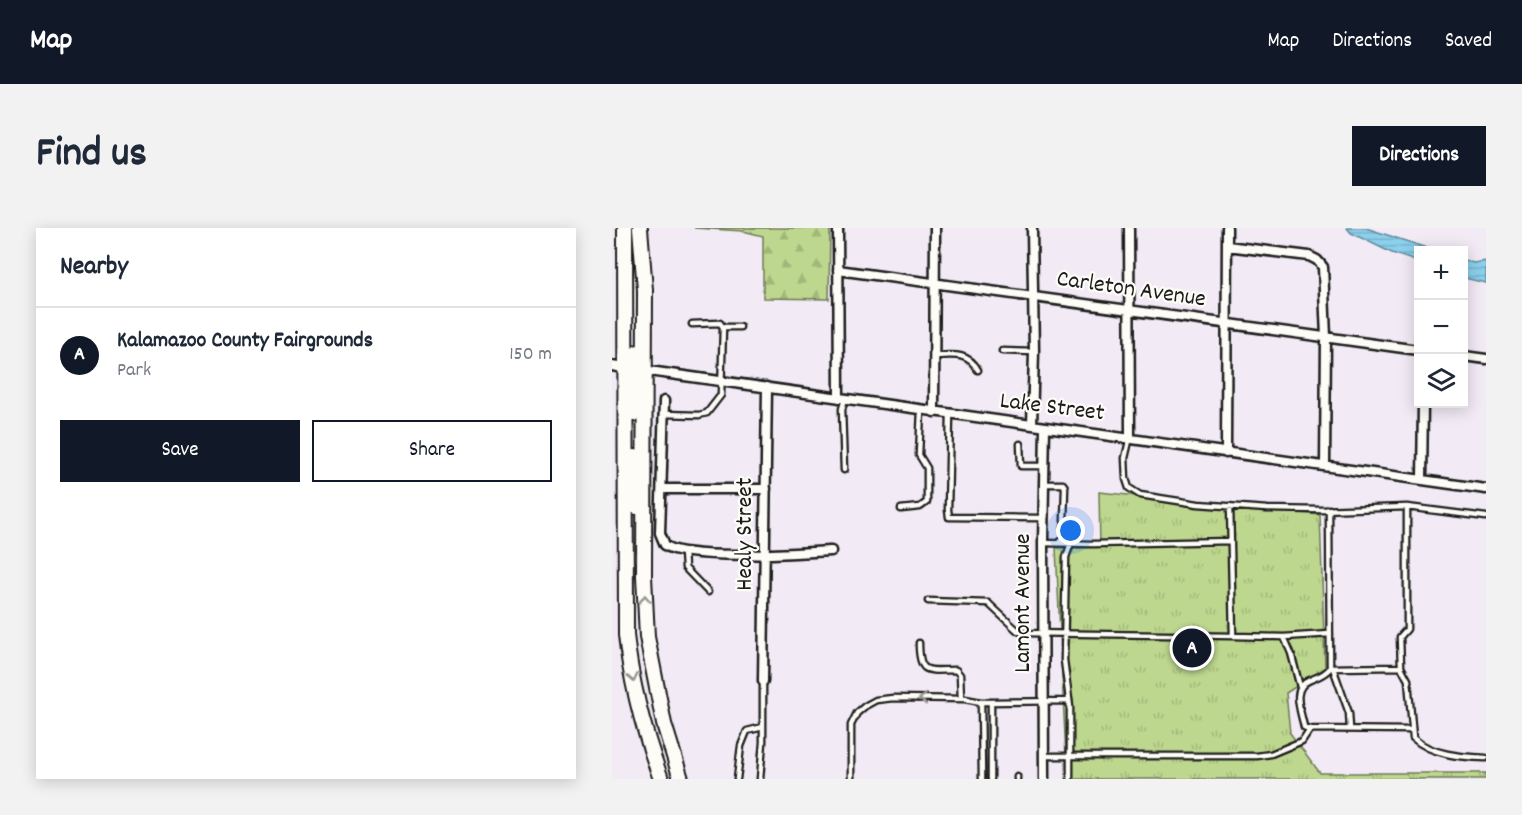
<!DOCTYPE html>
<meta charset="utf-8">
<style>
:root{--surface:#fff;--page:#f2f2f3;--text:#1f2937;--muted:#747a83;--line:#e0e1e3;--accent:#111827}
body{margin:0;font-family:Dekko,sans-serif;background:var(--page);color:var(--text)}
.controls{position:absolute;right:18px;top:18px;display:grid;overflow:hidden;border-radius:0px;box-shadow:0 3px 15px #0003}
.controls button{width:54px;height:54px;display:grid;place-items:center;padding:0;border:0;border-bottom:2px solid var(--line);background:var(--surface);color:var(--text);font:30px sans-serif}
.you{position:absolute;left:459px;top:303px;width:21px;height:21px;margin:-15px;border:4px solid #fff;border-radius:50%;background:#1a73e8;box-shadow:0 0 0 9px #1a73e833}
.badge{display:grid;place-items:center;width:39px;height:39px;border-radius:50%;background:var(--accent);color:#fff;font-size:20px;font-weight:700}
.pin{position:absolute;translate:-50% -50%;border:3px solid #fff;box-shadow:0 2px 6px #0006}
.list{margin:0;padding:0;list-style:none}
h2{display:flex;justify-content:space-between;align-items:center;height:78px;margin:0;padding:0 24px;font-size:26px}
h2 small{font-size:20px;font-weight:400;color:var(--muted)}
.list li{display:grid;grid-template-columns:39px 1fr auto;gap:18px;align-items:center;box-sizing:border-box;height:96px;padding:0 24px;border-top:2px solid var(--line)}
.list b{display:block;font-size:22px;white-space:nowrap}
.list p{margin:0;font-size:20px;white-space:nowrap;color:var(--muted)}
.list em{font-size:20px;font-style:normal;color:var(--muted)}
.actions{display:flex;gap:12px;padding:18px 24px}
.actions a{flex:1;padding:14px 0;border:2px solid var(--accent);border-radius:0px;text-align:center;font-size:21px;color:var(--accent)}
.actions .main{background:var(--accent);color:#fff}
.icon{flex:none;width:33px;height:33px;fill:none;stroke:currentColor;stroke-width:2;stroke-linecap:round;stroke-linejoin:round}
.map{position:relative;flex:none;width:874px;height:551px;overflow:hidden;border-radius:0px}
header{display:flex;align-items:center;gap:36px;box-sizing:border-box;height:84px;padding:0 30px;background:var(--accent);color:#fff}
header strong{font-size:28px}
nav{display:flex;gap:33px;margin-inline-start:auto;font-size:21px}
.intro{display:flex;align-items:center;justify-content:space-between;box-sizing:border-box;height:144px;padding:0 36px}
h1{margin:0;font-size:42px}
.button{padding:15px 27px;border-radius:0px;background:var(--accent);color:#fff;font-size:21px;font-weight:700}
main{display:flex;gap:36px;padding:0 36px}
aside{flex:1;background:var(--surface);border-radius:0px;box-shadow:0 3px 15px #0003}
.map>svg:first-child{display:block}
.forest{fill:url(#forest-firs);stroke:#6c7a55;stroke-width:1.5}
.park{fill:url(#park-tufts);stroke:#6c7a55;stroke-width:1.5}
.water{fill:url(#water-rules);stroke:#5f8899;stroke-width:1.5}
.lines{fill:none;stroke-linecap:round;stroke-linejoin:round}
.service-casing{stroke:#1c1c1c;stroke-width:9}
.minor-casing{stroke:#1c1c1c;stroke-width:13}
.trunk-casing{stroke:#1c1c1c;stroke-width:18}
.service{stroke:#fdfcf7;stroke-width:4.5}
.minor{stroke:#fdfcf7;stroke-width:8}
.trunk{stroke:#fdfcf7;stroke-width:14}
.oneway{stroke:#989794}
.labels{text-anchor:middle;dominant-baseline:central;stroke-width:4.5;stroke-linejoin:round;paint-order:stroke}
.street-label{font-size:24px;fill:#1c1c1c;stroke:#fdfcf7}
</style>
<header>
<strong>Map</strong>
<nav><a>Map</a><a>Directions</a><a>Saved</a></nav>
</header>
<div class="intro"><h1>Find us</h1><a class="button">Directions</a></div>
<main>
<aside>
<h2>Nearby<small></small></h2>
<ul class="list">
<li><span class="badge">A</span><div><b>Kalamazoo County Fairgrounds</b><p>Park</p></div><em>150 m</em></li>
</ul>
<div class="actions"><a class="main">Save</a><a>Share</a></div>
</aside>
<div class="map">
<svg width="874" height="551" viewBox="0 0 874 551">
<defs>
<pattern id="forest-firs" width="22" height="20" patternUnits="userSpaceOnUse" patternTransform="scale(1.5)"><rect width="22" height="20" fill="#bdd78e"/><path d="M5 1l3.5 6h-7zM16 11l3.5 6h-7z" fill="#a2b87a"/></pattern>
<pattern id="park-tufts" width="24" height="20" patternUnits="userSpaceOnUse" patternTransform="scale(1.5)"><rect width="24" height="20" fill="#bdd78e"/><path d="M3 7l-1-3M5 7V3M7 7l1-3M15 17l-1-3M17 17v-4M19 17l1-3" fill="none" stroke="#a2b87a"/></pattern>
<pattern id="water-rules" width="6" height="5" patternUnits="userSpaceOnUse" patternTransform="scale(1.5)"><rect width="6" height="5" fill="#8bd0ed"/><path d="M0 2.5h6" fill="none" stroke="#77b2cb"/></pattern>
</defs>
<rect width="100%" height="100%" fill="#f2eaf5"/>
<filter id="ink" filterUnits="userSpaceOnUse"><feTurbulence type="fractalNoise" baseFrequency=".0167" numOctaves="2"/><feDisplacementMap in="SourceGraphic" scale="12" xChannelSelector="R" yChannelSelector="G"/><feConvolveMatrix kernelMatrix="1 2 1 2 8 2 1 2 1" color-interpolation-filters="sRGB"/></filter>
<g filter="url(#ink)">
<!-- forest -->
<path class="forest" d="M 82,0 L 218,0 L 217,71 L 151,70 L 151,8 L 131,3 Z"/>
<!-- park -->
<path class="park" d="M 487,264 L 708,287 L 713,440 L 674,465 L 678,505 L 708,545 L 874,545 L 874,551 L 455,551 L 444,320 L 488,319 Z"/>
<!-- water -->
<path class="water" d="M 735,0 L 754,0 L 821,22 L 806,22 L 806,34 L 780,25 L 739,5 Z
M 852,32 L 861,35 L 874,33 L 874,55 L 852,50 Z"/>
<g class="lines">
<!-- service casing -->
<g class="service-casing">
<path id="service" d="M 111,99 L 128,99
M 390,123 L 422,124
M 322,128 C 341,127 356,124 366,142
M 51,186 L 87,187 L 95,185 L 109,167 L 111,99 L 108,95 L 80,96
M 338,186 L 336,282 L 337,289 L 432,290
M 518,209 L 513,230 L 514,251 L 517,260 L 528,267 L 586,276 L 655,281 L 709,282 L 795,279 L 874,289
M 408,216 L 409,238 L 433,238
M 232,242 L 230,181 L 233,171
M 432,256 L 451,256 L 453,259 L 452,293
M 618,278 L 621,408 L 672,409 L 718,406
M 289,281 L 308,279 L 315,274 L 315,240 L 307,227 L 309,182
M 717,281 L 718,440 L 789,439 L 788,409 L 795,401 L 795,279
M 449,313 L 453,310 L 452,299
M 431,315 L 482,316 L 619,313
M 72,324 L 73,340 L 96,364
M 316,373 L 376,375 L 406,403 L 412,405 L 621,408
M 672,409 L 679,425 L 688,459
M 307,415 C 307,448 316,442 344,442 L 348,447 L 349,471
M 789,439 L 796,452 L 801,510 C 820,527 849,529 874,530
M 718,440 C 713,447 705,449 698,452 C 678,460 689,483 692,499 L 698,501 L 800,502
M 721,440 L 737,485 L 738,501
M 432,528 L 458,528 L 458,479 L 452,432 L 454,329 L 459,315
M 125,551 L 129,518 L 135,503 L 151,499
M 148,551 L 151,514 L 151,453
M 239,551 L 239,497 L 245,485 L 253,478 L 264,472 L 281,470 L 353,471 L 369,474
M 370,551 L 369,474 L 379,474
M 379,551 L 379,474 L 457,473
M 405,551 L 405,548
M 458,551 L 458,528 L 645,528 L 659,526 L 690,513 L 698,501"/>
</g>
<!-- minor casing -->
<g class="minor-casing">
<path id="minor" d="M 226,0 L 227,170
M 517,0 L 518,209
M 615,18 L 697,28 L 705,32 L 711,39 L 714,109 L 713,238
M 226,42 L 806,122
M 852,128 L 874,131
M 0,138 L 17,141
M 30,142 L 874,261
M 52,173 L 48,305 L 53,317 C 73,333 189,325 219,323
M 322,184 L 323,0
M 420,197 L 422,124 L 420,0
M 614,225 L 615,0
M 810,251 L 811,176
M 50,261 L 154,261
M 151,453 L 155,159
M 432,551 L 431,315 L 433,199"/>
</g>
<!-- trunk casing -->
<g class="trunk-casing">
<path id="trunk" d="M 13,0 L 14,407 C 19,456 32,504 49,551
M 28,0 L 33,62 L 32,348 L 35,409 L 52,496 L 69,551
M 23,186 L 26,124
M 23,229 L 25,279"/>
</g>
<!-- service -->
<use href="#service" class="service"/>
<!-- minor -->
<use href="#minor" class="minor"/>
<!-- trunk -->
<use href="#trunk" class="trunk"/>
</g>
<!-- one-way arrows -->
<defs><path id="oneway-chevron" d="M-2-3.5L2.5 0L-2 3.5" fill="none" stroke-width="1.6" stroke-linecap="round" stroke-linejoin="round" transform="scale(1.5)"/></defs>
<g class="oneway">
<use href="#oneway-chevron" transform="translate(33 371) rotate(-92)"/>
<use href="#oneway-chevron" transform="translate(21 450) rotate(78)"/>
<use href="#oneway-chevron" transform="translate(311 471) rotate(-179)"/>
</g>
</g>
<g class="labels">
<!-- street labels -->
<g class="street-label">
<text transform="translate(519 62) rotate(8)">Carleton Avenue</text>
<text transform="translate(440 180) rotate(7)">Lake Street</text>
<text transform="translate(134 306) rotate(-90)">Healy Street</text>
<text transform="translate(412 375) rotate(-90)">Lamont Avenue</text>
</g>
</g>
</svg>
<div class="controls">
<button>+</button>
<button>−</button>
<button><svg class="icon" aria-label="layers" viewBox="0 0 24 24"><path d="M12 4l9 5-9 5-9-5zM3 14l9 5 9-5"/></svg></button>
</div>
<div class="you"></div>
<div class="pin badge" style="left:580px;top:420px">A</div>
</div>
</main>
